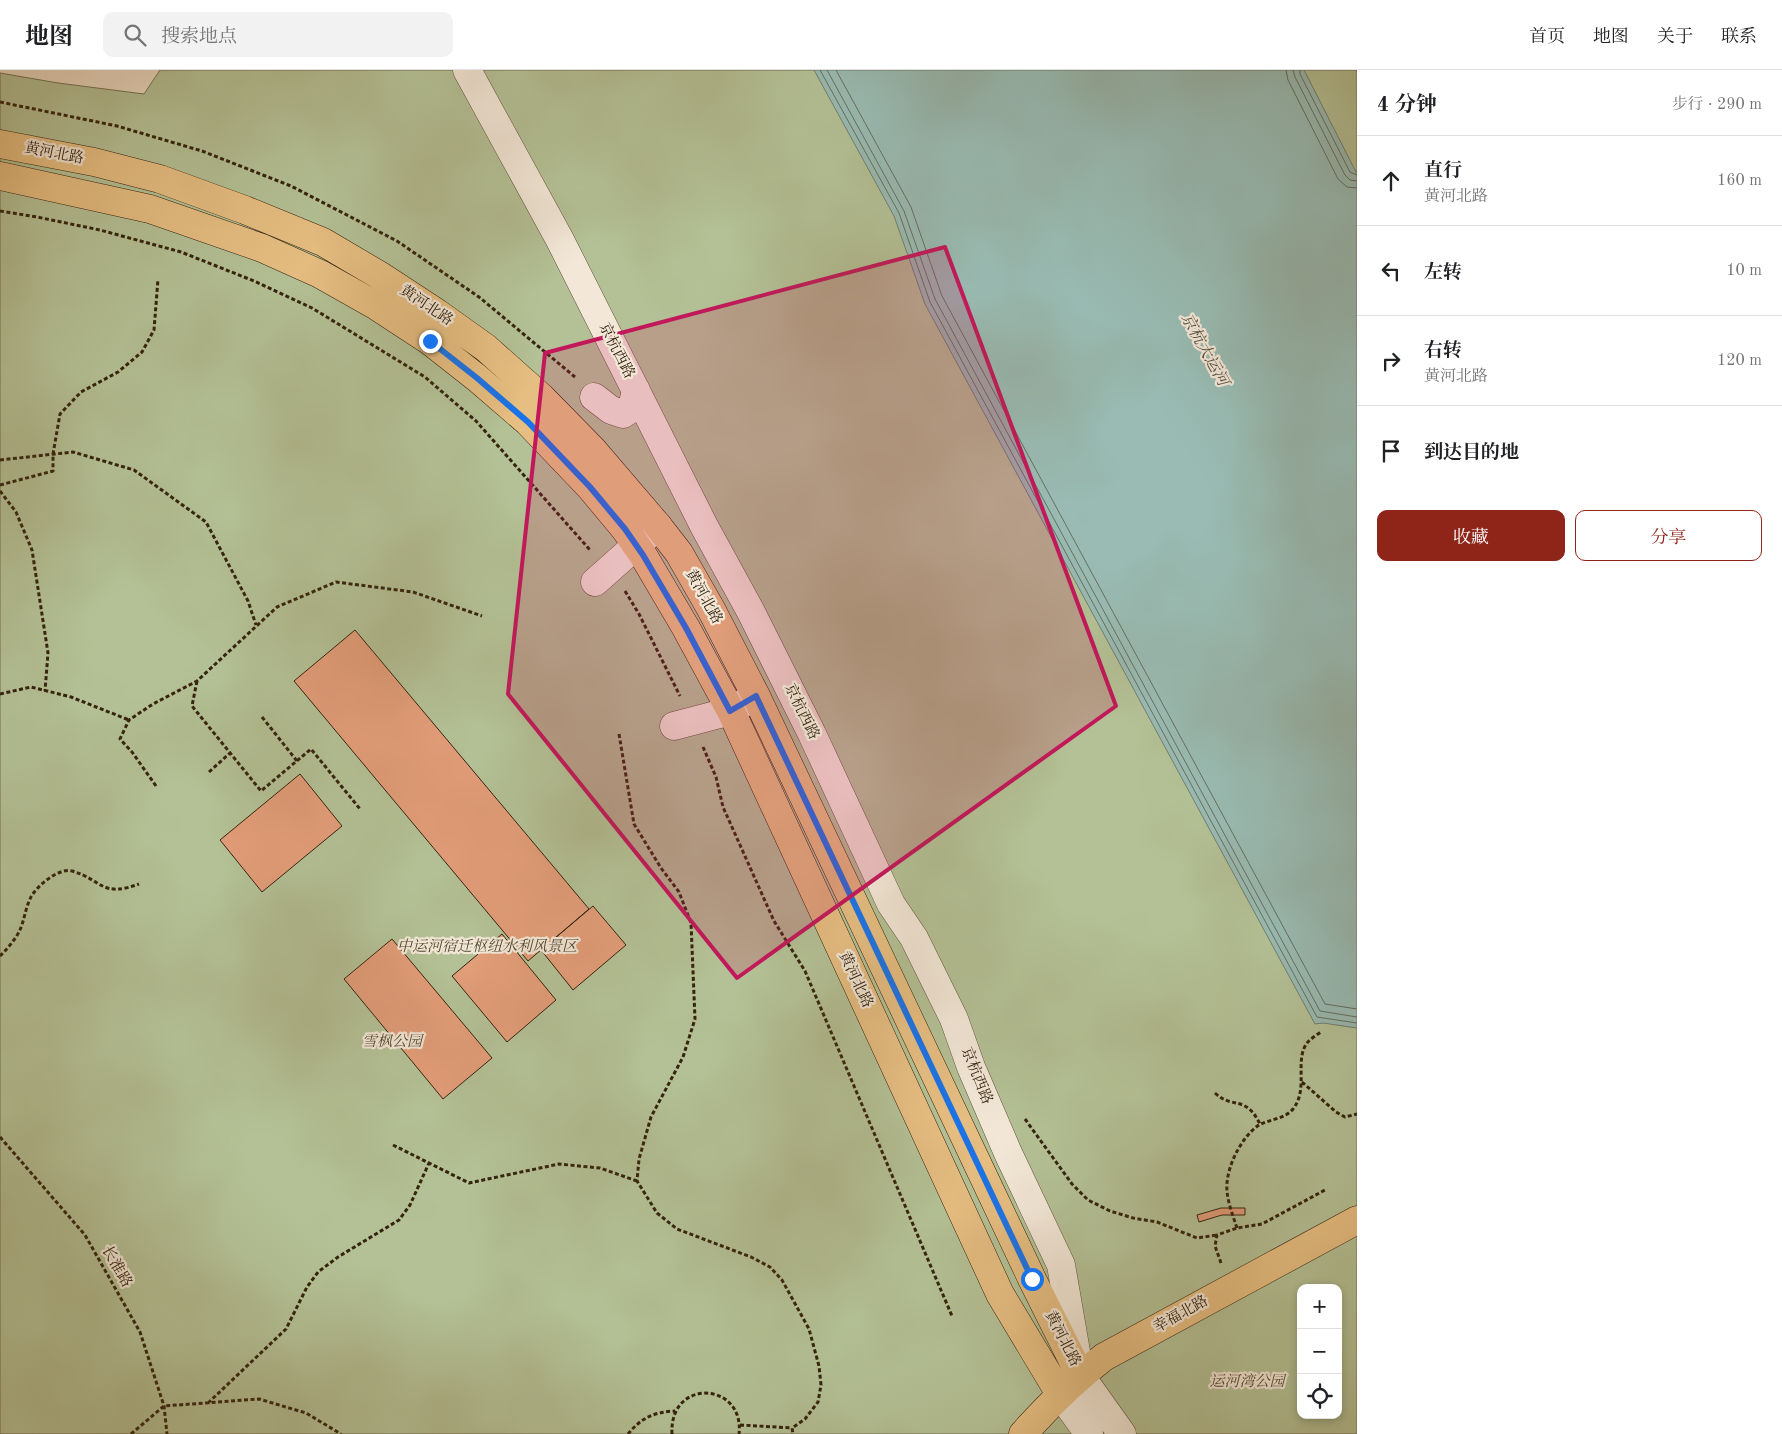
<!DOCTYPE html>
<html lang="zh">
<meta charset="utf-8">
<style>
:root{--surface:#fff;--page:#f2f2f2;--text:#202124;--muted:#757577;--line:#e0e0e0;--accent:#8f2418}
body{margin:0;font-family:"Old Standard TT","Noto Serif SC",serif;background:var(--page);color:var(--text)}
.controls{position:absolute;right:15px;bottom:15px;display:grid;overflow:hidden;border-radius:10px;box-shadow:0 2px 8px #0003}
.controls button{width:45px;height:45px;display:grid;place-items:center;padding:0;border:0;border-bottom:1px solid var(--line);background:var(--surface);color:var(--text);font:25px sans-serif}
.stop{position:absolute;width:15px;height:15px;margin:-11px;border:4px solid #1a73e8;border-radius:50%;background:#fff}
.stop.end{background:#1a73e8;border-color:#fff;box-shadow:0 1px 5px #0008}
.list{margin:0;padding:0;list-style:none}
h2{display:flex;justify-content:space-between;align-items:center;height:65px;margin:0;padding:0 20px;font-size:21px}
h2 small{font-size:16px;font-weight:400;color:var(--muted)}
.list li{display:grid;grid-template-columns:32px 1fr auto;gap:15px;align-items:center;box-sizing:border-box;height:90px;padding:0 20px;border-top:1px solid var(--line)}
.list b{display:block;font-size:19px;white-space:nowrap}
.list p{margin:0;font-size:16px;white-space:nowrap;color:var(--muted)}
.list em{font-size:16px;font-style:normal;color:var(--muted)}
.actions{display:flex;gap:10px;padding:15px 20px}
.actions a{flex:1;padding:11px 0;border:1px solid var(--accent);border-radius:10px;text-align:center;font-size:18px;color:var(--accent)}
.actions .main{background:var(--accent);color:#fff}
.icon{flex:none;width:28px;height:28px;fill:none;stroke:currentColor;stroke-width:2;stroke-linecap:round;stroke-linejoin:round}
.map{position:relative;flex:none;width:1357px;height:1364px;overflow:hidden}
header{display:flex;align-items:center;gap:30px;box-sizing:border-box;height:70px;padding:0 25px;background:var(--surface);border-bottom:1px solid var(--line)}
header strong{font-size:24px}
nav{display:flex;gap:28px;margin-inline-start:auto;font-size:18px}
.search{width:350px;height:45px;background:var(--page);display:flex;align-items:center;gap:12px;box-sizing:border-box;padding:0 18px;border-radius:10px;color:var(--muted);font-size:19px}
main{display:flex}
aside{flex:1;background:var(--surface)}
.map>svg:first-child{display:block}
.green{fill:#b4c196;stroke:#747252;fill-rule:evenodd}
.water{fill:#99bbb3;stroke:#717e71}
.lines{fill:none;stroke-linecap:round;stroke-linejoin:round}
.shore{stroke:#666f60;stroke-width:1}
.building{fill:#e29d79;stroke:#34230e}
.minor-casing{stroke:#62513b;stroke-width:29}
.major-casing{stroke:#34230e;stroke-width:29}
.path{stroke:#34230e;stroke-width:3;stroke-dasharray:4 2.5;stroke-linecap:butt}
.minor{stroke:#f3e8d8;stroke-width:28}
.major{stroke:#e6be82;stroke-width:28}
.route{stroke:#1a73e8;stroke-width:6}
.marked{fill:#c2185b;fill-opacity:0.2;stroke:#c2185b;stroke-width:4;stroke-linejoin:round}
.labels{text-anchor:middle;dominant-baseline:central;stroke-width:4.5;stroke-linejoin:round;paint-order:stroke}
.street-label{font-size:15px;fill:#34230e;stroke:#f3e8d8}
.park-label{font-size:15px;font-style:italic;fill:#544a30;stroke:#f3e8d8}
.water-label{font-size:16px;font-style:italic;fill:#525140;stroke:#f3e8d8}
</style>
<header>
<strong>地图</strong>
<div class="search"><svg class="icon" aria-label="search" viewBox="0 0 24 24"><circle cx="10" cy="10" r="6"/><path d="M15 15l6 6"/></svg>搜索地点</div>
<nav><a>首页</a><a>地图</a><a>关于</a><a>联系</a></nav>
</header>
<main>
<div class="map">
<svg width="1357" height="1364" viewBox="0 0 1357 1364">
<rect width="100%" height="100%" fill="#ecdbc3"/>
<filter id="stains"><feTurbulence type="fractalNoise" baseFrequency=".004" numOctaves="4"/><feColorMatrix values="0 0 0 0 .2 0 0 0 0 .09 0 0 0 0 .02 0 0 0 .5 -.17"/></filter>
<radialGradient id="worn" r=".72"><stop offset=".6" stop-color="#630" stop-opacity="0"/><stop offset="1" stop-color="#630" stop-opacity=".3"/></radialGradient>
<!-- green -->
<path class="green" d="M 160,0 L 1357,0 L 1357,1364 L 0,1364 L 0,3 L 58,13 L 144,24 ZM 1301,1218 L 1338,1218 L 1338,1345 L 1301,1345 Z"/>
<!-- water -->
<path class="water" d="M 814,0 L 1304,0 L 1357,104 L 1357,958 L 1323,953 L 1315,954 L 925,234 L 894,146 Z"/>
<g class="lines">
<!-- shore -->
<path class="shore" d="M 820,0 L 899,143 L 930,232 L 1317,947 L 1357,953
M 827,0 L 904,141 L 935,229 L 1320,941 L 1357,947
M 836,0 L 911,137 L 942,226 L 1325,934 L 1357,939
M 1286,0 L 1288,10 L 1338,109 L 1347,117 L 1357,118
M 1293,0 L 1295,7 L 1345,105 L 1350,110 L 1357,111
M 1300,0 L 1300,4 L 1350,102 L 1357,105"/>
</g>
<!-- building -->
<path class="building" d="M 355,560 L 589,839 L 528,891 L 294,611 Z
M 300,704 L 342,756 L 262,822 L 220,770 Z
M 593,836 L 626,875 L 573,920 L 541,880 Z
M 502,864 L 556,930 L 507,972 L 452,906 Z
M 392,869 L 492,988 L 443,1029 L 344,909 Z
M 1221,1138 L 1245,1138 L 1245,1145 L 1222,1145 L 1199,1152 L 1197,1145 Z"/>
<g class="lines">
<!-- minor casing -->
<g class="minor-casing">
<path id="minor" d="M 467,0 L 560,170 L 704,456 L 751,542 L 812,664 L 891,834 L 914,868 L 954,949 L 971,997 L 1008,1083 L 1061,1195 L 1080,1305 L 1122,1364
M 594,327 L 611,340 L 623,344 L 632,338 L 636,320
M 595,512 L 658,456
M 674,656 L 731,641 L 750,629
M 1060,1324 L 1089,1364"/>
</g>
<!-- major casing -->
<g class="major-casing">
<path id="major" d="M 0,74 L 94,92 L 160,109 L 245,140 L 323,172 L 379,205 L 437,243 L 486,278 L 541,327 L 593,380 L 658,456 L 679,483 L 711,539 L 756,626 L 1032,1209 L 1080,1305
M 0,106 L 150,139 L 262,178 L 320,204 L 375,235 L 430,271 L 477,308 L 528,352 L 590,417 L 625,459 L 643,485 L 686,558 L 731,641 L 1000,1224 L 1060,1324
M 1023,1364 C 1048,1336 1074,1310 1104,1287 L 1357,1150"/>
</g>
<!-- path -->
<path class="path" d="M 0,32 L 117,56 L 202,81 L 291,116 L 397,171 L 479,227 L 575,307
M 0,141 L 37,147 L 100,160 L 181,182 L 254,211 L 312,238 L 425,307 L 476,351 L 590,480
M 0,390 L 73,382 L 134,400 L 206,452 L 248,531 L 256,555
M 0,415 L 53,401 L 53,384 L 60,344 L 81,322 L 118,302 L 142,282 L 154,260 L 158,209
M 0,421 L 16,442 L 32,480 L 48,583 L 45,621
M 625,521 L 639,544 L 680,626
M 197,611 L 192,636 L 261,721 L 311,679 L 360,739
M 0,624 L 31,617 L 71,627 L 129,650
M 262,647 L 297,691
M 619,664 L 634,754 L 661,798 L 679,822 L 691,853 L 695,949 L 683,987 L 651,1047 L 639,1089 L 637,1111 L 657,1143 L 677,1159 L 751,1187 L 770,1197 L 782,1210 L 809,1259 L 819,1296 L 821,1315 L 818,1332 L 805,1349 L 792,1358 L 793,1364
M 703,677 L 716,707 L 723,737 L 774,851 L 805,901 L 952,1246
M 209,702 L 230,683
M 156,716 L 132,682 L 120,669 L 129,650 L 153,634 L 197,611 L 277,537 L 336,512 L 413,522 L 482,546
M 0,886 C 7,879 14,871 19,862 C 24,852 25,840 30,829 C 35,817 59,797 72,801 C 103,810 101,828 139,814
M 1302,1012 L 1336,1042 L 1345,1047 L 1357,1044
M 1215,1023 C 1233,1040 1245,1024 1260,1054
M 1025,1049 L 1072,1114 L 1088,1130 L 1110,1141 L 1133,1148 L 1157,1152 L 1197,1168 L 1217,1165
M 0,1067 L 85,1165 L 140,1262 L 164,1336 L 167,1364
M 393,1075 L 469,1113 L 559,1094 L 600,1098 L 637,1111
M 1237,1158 C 1233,1146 1228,1133 1227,1121 C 1225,1099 1241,1067 1259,1055 C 1270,1049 1285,1049 1293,1039 C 1309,1019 1294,991 1307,973 C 1310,969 1317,965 1322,961
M 1221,1193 L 1215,1176 L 1217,1165 L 1237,1158 L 1262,1154 L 1325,1120
M 208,1333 L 286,1259 L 307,1217 L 318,1202 L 338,1187 L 399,1150 L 410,1135 L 429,1093
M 740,1355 L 792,1358
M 131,1364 L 164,1336 L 259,1329 L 306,1343 L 341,1364
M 628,1364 C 641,1348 654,1342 675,1341
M 672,1364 C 669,1307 745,1312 739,1364"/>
<!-- minor -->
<use href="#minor" class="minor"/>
<!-- major -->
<use href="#major" class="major"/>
</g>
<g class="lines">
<!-- route -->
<path class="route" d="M 430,271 L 477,308 L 528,352 L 590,417 L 625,459 L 643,485 L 686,558 L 730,641 L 756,626 L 1032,1209"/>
</g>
<!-- marked area -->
<path class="marked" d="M 945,177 L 1116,636 L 737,908 L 508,624 L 545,283 Z"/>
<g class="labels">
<!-- street labels -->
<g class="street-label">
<text transform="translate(54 84) rotate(11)">黄河北路</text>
<text transform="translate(426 236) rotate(34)">黄河北路</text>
<text transform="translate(616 281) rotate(63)">京杭西路</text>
<text transform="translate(703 527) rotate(61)">黄河北路</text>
<text transform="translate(801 642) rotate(64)">京杭西路</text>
<text transform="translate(855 910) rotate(65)">黄河北路</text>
<text transform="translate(976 1006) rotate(68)">京杭西路</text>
<text transform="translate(116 1197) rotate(60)">长淮路</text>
<text transform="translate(1181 1245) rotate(-29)">幸福北路</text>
<text transform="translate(1062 1269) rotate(63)">黄河北路</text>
</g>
<!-- park labels -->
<g class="park-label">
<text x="487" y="877">中运河宿迁枢纽水利风景区</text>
<text x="392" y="972">雪枫公园</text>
<text x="1247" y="1312">运河湾公园</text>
</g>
<!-- water labels -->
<g class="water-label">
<text transform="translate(1204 280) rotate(61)">京杭大运河</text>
</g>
</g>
<rect width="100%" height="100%" filter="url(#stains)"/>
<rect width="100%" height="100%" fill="url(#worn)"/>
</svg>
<div class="controls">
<button>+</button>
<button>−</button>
<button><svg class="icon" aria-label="locate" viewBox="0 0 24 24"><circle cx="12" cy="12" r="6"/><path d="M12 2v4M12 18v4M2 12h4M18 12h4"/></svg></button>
</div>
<div class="stop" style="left:1032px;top:1209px"></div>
<div class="stop end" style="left:430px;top:271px"></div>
</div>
<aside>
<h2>4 分钟<small>步行 · 290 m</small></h2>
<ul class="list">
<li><svg class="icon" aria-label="ahead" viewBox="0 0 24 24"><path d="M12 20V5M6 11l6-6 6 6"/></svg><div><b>直行</b><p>黄河北路</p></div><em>160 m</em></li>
<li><svg class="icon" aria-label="left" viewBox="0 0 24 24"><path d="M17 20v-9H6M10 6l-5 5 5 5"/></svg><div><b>左转</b></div><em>10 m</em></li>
<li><svg class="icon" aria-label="right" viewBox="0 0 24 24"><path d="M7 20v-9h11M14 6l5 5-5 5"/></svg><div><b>右转</b><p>黄河北路</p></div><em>120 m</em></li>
<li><svg class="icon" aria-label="arrive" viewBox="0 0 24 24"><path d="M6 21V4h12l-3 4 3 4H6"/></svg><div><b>到达目的地</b></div></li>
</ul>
<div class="actions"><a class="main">收藏</a><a>分享</a></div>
</aside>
</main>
